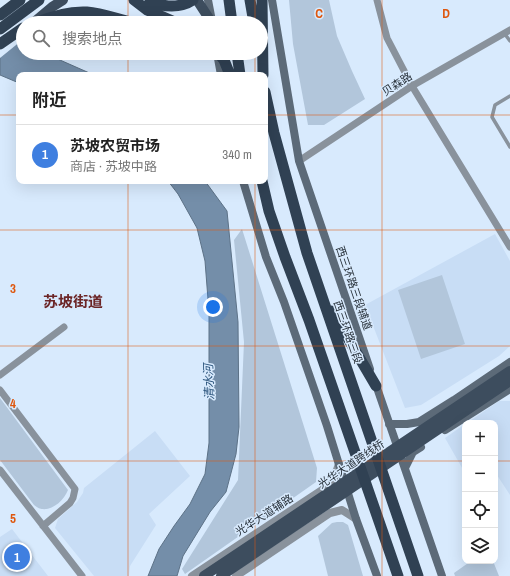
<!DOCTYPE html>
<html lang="zh">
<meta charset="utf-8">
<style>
:root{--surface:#fff;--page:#f2f2f2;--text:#222;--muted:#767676;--line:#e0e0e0;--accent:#aa1529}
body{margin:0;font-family:"Archivo Narrow","Noto Sans SC",sans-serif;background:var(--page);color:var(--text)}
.controls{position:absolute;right:12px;bottom:12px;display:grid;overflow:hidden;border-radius:8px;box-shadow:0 4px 16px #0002}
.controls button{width:36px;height:36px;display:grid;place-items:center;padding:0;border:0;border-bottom:1px solid var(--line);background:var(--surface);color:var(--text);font:20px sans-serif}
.you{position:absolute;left:213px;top:307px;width:14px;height:14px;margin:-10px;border:3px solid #fff;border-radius:50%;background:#1a73e8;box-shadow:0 0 0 6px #1a73e833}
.badge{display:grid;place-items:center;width:26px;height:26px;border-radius:50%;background:var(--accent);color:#fff;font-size:13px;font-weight:700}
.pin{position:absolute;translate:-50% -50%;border:2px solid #fff;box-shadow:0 1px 4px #0006}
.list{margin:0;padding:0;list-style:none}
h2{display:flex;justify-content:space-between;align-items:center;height:52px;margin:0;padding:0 16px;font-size:17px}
h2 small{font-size:13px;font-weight:400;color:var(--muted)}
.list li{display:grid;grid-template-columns:26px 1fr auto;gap:12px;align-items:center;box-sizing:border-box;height:60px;padding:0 16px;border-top:1px solid var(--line)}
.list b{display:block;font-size:15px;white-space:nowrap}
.list p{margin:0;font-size:13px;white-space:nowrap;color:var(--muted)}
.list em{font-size:13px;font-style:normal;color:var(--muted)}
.icon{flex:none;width:22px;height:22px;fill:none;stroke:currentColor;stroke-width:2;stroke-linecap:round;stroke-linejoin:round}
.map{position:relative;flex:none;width:510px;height:576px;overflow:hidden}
.search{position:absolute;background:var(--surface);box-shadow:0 4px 16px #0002;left:16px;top:16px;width:252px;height:44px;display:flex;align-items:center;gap:10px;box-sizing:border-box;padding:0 14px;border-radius:22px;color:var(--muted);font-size:15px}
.panel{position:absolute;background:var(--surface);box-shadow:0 4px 16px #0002;left:16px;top:72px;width:252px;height:112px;border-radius:8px}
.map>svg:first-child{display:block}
.built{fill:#c8ddf5}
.green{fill:#b2c6db}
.water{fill:#748ea9;stroke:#5d7287}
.pier{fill:#d8eafd}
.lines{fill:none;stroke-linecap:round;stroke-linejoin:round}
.service{stroke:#89929c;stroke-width:3.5}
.minor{stroke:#89929c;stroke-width:7}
.tertiary{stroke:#89929c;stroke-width:8}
.secondary{stroke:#5c6a78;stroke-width:8}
.primary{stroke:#3d4d5e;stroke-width:10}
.trunk{stroke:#304153;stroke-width:11}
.grid{fill:none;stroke:#de570e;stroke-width:1;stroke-opacity:0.55}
.labels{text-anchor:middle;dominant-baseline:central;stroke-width:3;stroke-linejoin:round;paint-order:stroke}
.street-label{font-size:11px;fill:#273039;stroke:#d8eafd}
.water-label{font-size:12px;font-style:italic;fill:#2c557d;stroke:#d8eafd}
.district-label{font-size:15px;font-weight:bold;fill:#6b2526;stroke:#d8eafd}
.grid-label{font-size:13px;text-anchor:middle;font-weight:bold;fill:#de570e;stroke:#d8eafd;stroke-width:3;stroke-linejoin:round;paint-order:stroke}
</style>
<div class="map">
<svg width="510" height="576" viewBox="0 0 510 576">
<rect width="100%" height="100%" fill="#d8eafd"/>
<!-- built -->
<path class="built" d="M 495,234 L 510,261 L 510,346 L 499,356 L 421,405 L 405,408 L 365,305 Z
M 499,401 L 510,401 L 510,495 L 495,472 L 495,423 L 467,423 Z
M 465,424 L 465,473 L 445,438 Z
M 155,431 L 190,476 L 149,514 L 156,525 L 130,566 L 129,576 L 94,576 L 55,528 L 58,519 L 77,502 L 83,493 L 84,488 Z
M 12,529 L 48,576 L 0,576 L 0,537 Z"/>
<!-- green -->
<path class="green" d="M 289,0 L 329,0 L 337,36 L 352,71 L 365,99 L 324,125 L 308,125 L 293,44 Z
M 242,229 L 317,468 L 316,482 L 185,574 L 182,569 L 238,480 L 244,342 L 234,240 Z
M 442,275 L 465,344 L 421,359 L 398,290 Z
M 0,398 L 68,490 C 63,503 46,516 34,505 L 0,460 Z
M 337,522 L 343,522 L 348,525 L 363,576 L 328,576 L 318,536 L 332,523 Z
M 471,561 L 493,561 L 499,576 L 455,576 L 454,573 Z"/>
<!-- water -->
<path class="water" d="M 0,35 L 23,44 L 23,53 L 44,53 L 94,75 L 19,75 L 19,83 L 0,75 Z
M 168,181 L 205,181 L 227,211 L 238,322 L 239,427 L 236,454 L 226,492 L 210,512 L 183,556 L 177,576 L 148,576 L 159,549 L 174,526 L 190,504 L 205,474 L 209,443 L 209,312 L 205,261 L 197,228 L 178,194 Z"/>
<!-- pier -->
<path class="pier" d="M 0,33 L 21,41 L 0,58 Z"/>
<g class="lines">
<!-- service -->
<path class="service" d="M 504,33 L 510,41
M 510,96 L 495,105 L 492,117 L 510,147"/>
<!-- minor -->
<path class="minor" d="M 377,0 L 387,38 L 412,86 L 510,247
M 299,161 L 412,86 L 510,30
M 0,375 L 64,327
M 0,390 L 75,489 L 73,498 L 70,503 L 43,526
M 0,470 L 82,576"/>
<!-- tertiary -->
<path class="tertiary" d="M 192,576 L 322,490 L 334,478 L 339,464
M 236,576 L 330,513 L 342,510 L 356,519"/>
<!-- secondary -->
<path class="secondary" d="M 208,0 L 212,21
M 272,0 L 299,161 L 370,369
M 217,53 L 221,75
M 243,181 L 266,257 L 284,302 L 327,426 L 356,519 L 377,576
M 375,382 L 442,576
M 389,424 L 407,424 L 419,422 L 454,400 L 510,362
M 445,430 L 510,389
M 405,468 L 413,452 L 421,447"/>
<!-- primary -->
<path class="primary" d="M 197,0 L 212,23
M 33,23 L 52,7 L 63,0
M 204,576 L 510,371
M 221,576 L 510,381"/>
<!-- trunk -->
<path class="trunk" d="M 134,0 L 147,10 L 177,23
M 150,0 C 163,8 181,8 193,0
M 229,0 L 232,23
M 250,0 L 254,23
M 262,0 L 263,75
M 0,15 L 20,0
M 35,23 C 52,16 69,11 87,12 C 103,13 119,20 134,23
M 0,29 L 39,0
M 0,44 L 23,28
M 218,53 L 224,60 L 230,75
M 237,53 L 240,75
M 265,92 L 274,133 L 307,253 L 418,576
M 262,181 L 269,211 L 285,257 L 309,320 L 398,576
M 332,311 L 376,386"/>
</g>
<!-- grid -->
<path class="grid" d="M 128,0 L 128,23M 255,0 L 255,23M 382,0 L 382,576M 128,53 L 128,75M 255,53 L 255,75M 0,115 L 19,115M 265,115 L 510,115M 128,181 L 128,576M 255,181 L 255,576M 0,230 L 510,230M 0,346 L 510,346M 0,461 L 465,461M 495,461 L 510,461"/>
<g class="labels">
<!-- street labels -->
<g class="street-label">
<text transform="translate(397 84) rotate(-33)">贝森路</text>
<text transform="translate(354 288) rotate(71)">西三环路三段辅道</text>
<text transform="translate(348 332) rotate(71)">西三环路三段</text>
<text transform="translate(351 464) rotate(-34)">光华大道跨线桥</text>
<text transform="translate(264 515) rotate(-33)">光华大道辅路</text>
</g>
<!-- water labels -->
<g class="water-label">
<text transform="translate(209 382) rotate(-92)">清水河</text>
</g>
<!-- district labels -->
<g class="district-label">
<text x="73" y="301">苏坡街道</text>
</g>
</g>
<g class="grid-label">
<text x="319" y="18">C</text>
<text x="446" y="18">D</text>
<text x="13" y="293">3</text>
<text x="13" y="408">4</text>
<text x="13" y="523">5</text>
</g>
</svg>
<div class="controls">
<button>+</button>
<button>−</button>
<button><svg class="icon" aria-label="locate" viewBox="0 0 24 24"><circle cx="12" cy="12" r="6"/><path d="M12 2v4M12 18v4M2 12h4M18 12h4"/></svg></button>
<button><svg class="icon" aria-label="layers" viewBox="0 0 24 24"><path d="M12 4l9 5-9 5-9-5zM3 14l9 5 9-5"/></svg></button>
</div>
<div class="you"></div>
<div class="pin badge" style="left:17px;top:557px;background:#3f7fe0">1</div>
<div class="search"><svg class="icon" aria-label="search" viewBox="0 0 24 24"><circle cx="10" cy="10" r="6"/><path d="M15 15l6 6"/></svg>搜索地点</div>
<section class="panel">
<h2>附近<small></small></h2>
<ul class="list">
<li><span class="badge" style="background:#3f7fe0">1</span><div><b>苏坡农贸市场</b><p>商店 · 苏坡中路</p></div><em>340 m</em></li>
</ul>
</section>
</div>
